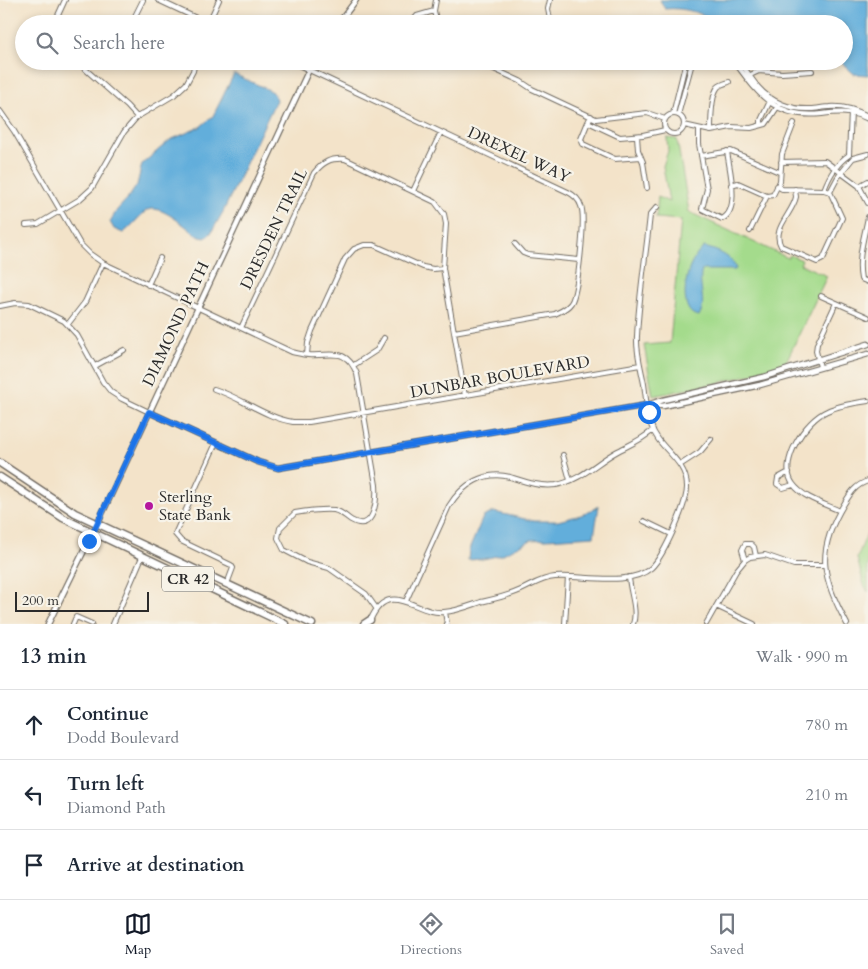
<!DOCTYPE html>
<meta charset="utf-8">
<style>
:root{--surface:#fff;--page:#f6f6f7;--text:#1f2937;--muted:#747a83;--line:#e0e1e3;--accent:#111827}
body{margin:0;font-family:Cardo,serif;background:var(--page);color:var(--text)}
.scale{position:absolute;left:15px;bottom:12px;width:134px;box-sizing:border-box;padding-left:5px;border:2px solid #2b2b2b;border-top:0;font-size:14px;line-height:18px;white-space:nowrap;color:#2b2b2b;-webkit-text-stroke:4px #f7f3e8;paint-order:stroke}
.stop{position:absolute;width:15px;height:15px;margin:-11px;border:4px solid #1a73e8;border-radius:50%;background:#fff}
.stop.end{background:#1a73e8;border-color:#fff;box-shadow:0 1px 5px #0008}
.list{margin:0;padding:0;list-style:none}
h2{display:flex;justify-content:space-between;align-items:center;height:65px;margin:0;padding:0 20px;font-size:21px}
h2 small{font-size:16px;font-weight:400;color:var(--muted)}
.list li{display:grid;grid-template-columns:32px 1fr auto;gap:15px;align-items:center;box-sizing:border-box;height:70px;padding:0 20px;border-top:1px solid var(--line)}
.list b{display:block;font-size:19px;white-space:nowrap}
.list p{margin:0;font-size:16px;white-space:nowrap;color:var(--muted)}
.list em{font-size:16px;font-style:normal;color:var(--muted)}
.icon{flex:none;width:28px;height:28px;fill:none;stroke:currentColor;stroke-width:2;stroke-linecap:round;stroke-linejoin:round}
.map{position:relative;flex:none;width:868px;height:624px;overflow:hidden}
.search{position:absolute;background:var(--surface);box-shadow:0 2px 8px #0003;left:15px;right:15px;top:15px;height:55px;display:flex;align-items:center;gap:12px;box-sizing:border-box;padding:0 18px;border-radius:28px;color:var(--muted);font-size:19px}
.sheet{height:275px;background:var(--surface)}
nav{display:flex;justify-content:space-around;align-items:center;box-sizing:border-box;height:70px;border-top:1px solid var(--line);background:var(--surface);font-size:14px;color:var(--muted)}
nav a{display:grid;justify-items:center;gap:2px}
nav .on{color:var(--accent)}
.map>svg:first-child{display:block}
.green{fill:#a4db8c;stroke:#68835c}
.water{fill:#62aedb;stroke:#466c83}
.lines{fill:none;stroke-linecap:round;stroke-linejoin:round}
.minor-casing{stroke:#716b62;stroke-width:6}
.tertiary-casing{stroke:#716b62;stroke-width:7}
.trunk-casing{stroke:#716b62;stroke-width:9}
.minor{stroke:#fff;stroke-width:4}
.tertiary{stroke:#fff;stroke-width:4.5}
.trunk{stroke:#fff;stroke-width:6}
.route{stroke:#1a73e8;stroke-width:6}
.poi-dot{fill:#b5179e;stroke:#f7f3e8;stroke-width:2}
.labels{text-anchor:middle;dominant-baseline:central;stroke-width:4.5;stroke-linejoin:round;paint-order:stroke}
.shield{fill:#f7f3e8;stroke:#686764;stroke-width:1}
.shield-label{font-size:15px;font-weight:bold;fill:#2b2b2b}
.street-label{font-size:16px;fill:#2b2b2b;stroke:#f7f3e8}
.poi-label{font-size:16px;fill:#2b2b2b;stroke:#f7f3e8;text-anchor:start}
</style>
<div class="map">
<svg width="868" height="624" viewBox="0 0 868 624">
<rect width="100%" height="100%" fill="#f7f3e8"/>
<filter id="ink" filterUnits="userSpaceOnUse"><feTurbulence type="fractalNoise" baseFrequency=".02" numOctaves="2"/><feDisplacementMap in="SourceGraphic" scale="10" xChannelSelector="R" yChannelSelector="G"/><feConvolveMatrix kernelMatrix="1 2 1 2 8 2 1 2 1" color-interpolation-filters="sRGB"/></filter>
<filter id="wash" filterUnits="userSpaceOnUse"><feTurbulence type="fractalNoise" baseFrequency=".0096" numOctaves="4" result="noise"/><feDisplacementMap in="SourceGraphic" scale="20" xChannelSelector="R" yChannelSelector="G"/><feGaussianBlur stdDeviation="1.12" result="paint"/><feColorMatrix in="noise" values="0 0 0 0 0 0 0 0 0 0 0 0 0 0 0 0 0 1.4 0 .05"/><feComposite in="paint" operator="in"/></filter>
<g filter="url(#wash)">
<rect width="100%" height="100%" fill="#f3e3c9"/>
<!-- green -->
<path class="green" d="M 667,138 L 677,139 L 689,212 L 788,258 L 790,255 L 802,260 L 800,264 L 827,276 L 784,366 L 718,383 L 653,396 L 644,345 L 670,343 L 681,220 L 656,218 L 658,197 L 669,202 L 663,166 L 668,151 Z
M 868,531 L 868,592 L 864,585 L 857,558 Z"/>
<!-- water -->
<path class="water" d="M 660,0 L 868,0 L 868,75 L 854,74 L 840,61 L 844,61 L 844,24 L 723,24 C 704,14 686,7 665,9 Z
M 234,74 L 269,90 L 274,94 L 276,100 L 223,212 L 211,233 L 205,238 L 200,237 C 187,229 159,201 146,211 C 137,218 132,227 123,233 L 114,229 L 110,222 L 117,210 L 129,197 L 137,185 L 142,164 L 170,140 L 200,127 L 213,116 Z
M 704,247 C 716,250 733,256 736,269 L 735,270 L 702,270 C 697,284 708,303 699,316 C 679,314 685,279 690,267 C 693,260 698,252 704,247 Z
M 599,506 L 594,536 L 531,540 L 501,555 L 483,559 L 468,560 L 469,550 L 483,517 L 494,512 L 534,521 L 558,521 L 581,515 Z"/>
</g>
<g filter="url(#ink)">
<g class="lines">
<!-- minor casing -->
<g class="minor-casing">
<path id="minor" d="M 158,0 L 209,24
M 436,0 L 434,11 L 437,24
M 550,0 L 548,9 L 551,24
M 133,20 L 143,0
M 54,24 L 65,0
M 208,24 L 219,0
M 410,24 L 417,16 L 434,11
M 76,61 L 127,106 L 137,117
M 290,61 L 568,192 C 574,195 579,199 581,206 C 586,217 578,293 571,303 C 567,309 561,311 555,314 L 454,332
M 482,61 L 485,65 L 520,81 L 532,89 L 596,119 L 647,113 L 665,119
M 734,61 C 759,95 775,119 822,114 C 839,112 852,111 868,119
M 740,61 C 746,70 751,79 758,87 C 771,102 791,110 811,109 C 817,109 824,107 830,107 C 843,106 856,110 868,116
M 748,76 L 759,71 L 782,73 L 812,71
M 0,111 L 14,131 L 80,244 L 90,254 L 103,263 L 292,352 C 297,353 303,355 308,355 C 331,357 346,346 357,374 L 376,485 C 377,499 375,534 351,520 C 345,516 342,512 334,510 C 322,509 307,511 295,513 L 280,528 L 278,538 L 284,550 L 307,562 L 329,568 L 366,594 L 376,608
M 673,114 L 686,61
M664 124a10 10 0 1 1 20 0a10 10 0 1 1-20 0Z
M 678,115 L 692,63
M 591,116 L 588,122 L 620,137 L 643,135 L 665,130
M 588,122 L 581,139 L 583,144 L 615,159 L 641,157
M 761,124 L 761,120 L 770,101
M 684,125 L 711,131 L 731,127 L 751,128 L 766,124 L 778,106
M 699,129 L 699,144 L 707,189 L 702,209 L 722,219 C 741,210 729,168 727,151
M 711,131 C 711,120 711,95 718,87 C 721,84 726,83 729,82
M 637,136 L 638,150 L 643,162 L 647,188
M 849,155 L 851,112
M 701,156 L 731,151 L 779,172
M 781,162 L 825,161 L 859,186 L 868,181
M 731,185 L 738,183 L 767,196
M 777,186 L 782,189 L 824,190 L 830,192
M 859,186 L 868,203
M 795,189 C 795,192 796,195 796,197 C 793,213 771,229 781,246 L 817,262 L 823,259 L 842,218 L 830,192
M 824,190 C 829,176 837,163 849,155
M 413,191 L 441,132
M 830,192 L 838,177 L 853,158 L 868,154
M 868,217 C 864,238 857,258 861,279 L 868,282
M 26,225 L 38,224 L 80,199 L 92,188 L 124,132 L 137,117 L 174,95 L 186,84 L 193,71 L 195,61
M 750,231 L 767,196 L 773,195 L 780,181 L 782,154 L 794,123
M 515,244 L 523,253 L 528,255 L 579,260
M 148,285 L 160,258
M 821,296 L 868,317
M 0,306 L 15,303 L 29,304 L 64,321 L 77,335 L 103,382 L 111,392 L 122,399 L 149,412
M 68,324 L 85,302 L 103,263
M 241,328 L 314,173 C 323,162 330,158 345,159 L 435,202 L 444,214 L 446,224 L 443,268 L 465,396
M 307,355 L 308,343 L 312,331 L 345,259 L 354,249 L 364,245 L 374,245 L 423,267 L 433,269 L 443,268
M 354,365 L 377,350 L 384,338
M 95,366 L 124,350
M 820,367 L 816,351 L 817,344 L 836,303
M 214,389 C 240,397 266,418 293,422 C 298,422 304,422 309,422 L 640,365
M 216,443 L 175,534 L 181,541 L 231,565 L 233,568 L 227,584
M 563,455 L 570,480
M 680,465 L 700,452 L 711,439
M 789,472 L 778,478 L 777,484 L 783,488 L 793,485
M 840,511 C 825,504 803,498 793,484 C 777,462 806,420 827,411 C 839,405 854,403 868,401
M 644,521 L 671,534
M 745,560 L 742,550 L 745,544 L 751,544 L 754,547 L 756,556
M 629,577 C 630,593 638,610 633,624
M 406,601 L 449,506 C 462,485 484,470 510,477 C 526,482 540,487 556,485 C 580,481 596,463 616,452 C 629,445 642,440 653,430
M 716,606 L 754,624
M 445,612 L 447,624
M 370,621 C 389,577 416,615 444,612 C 457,611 469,606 481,602 C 494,599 508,596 521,590 C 532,585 542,578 555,577 C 583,575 629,587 651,568 C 664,556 688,502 687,486 C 686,459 658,449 651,425 C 647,412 646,398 644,384 C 641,368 636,352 637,336 C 639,295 646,255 650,215 L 657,207
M 73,624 L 76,617 L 92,624
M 113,624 L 142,557
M 565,624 L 568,577
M 706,624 L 736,571 L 745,560 L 750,557 L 765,555 L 794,565 L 824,565
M 847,624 C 822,577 815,552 844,504 C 850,494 855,485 868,481"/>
</g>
<!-- tertiary casing -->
<g class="tertiary-casing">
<path id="tertiary" d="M 338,24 L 356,0
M 651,405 L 663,406 L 760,385 L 868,354
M 149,412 L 258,462 L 278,468 L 647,405 L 663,400 L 764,377 L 868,344
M 48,624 L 101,516 L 313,61"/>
</g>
<!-- trunk casing -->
<g class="trunk-casing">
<path id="trunk" d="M 0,463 L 75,513 L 312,624
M 0,477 L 63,518 L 285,624
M 364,624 L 370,620"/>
</g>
<!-- minor -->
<use href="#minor" class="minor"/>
<!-- tertiary -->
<use href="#tertiary" class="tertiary"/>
<!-- trunk -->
<use href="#trunk" class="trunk"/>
</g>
</g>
<g class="lines" filter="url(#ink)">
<!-- route -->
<path class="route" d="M 89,541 L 149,412 L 258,462 L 278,468 L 647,405 L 649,412"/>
</g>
<!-- markers -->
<circle class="poi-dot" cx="149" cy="506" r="5"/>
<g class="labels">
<!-- shield labels -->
<rect class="shield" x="162" y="566.5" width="52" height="25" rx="4"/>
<g class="shield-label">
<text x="188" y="579">CR 42</text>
</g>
<!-- street labels -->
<g class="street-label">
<text transform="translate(519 155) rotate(25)">DREXEL WAY</text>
<text transform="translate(274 229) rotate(-64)">DRESDEN TRAIL</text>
<text transform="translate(176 324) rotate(-65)">DIAMOND PATH</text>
<text transform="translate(500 377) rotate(-10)">DUNBAR BOULEVARD</text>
</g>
<!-- poi labels -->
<g class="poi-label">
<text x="159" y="497">Sterling<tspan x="159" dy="18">State Bank</tspan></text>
</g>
</g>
</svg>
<div class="scale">200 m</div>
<div class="stop" style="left:649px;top:412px"></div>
<div class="stop end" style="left:89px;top:541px"></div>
<div class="search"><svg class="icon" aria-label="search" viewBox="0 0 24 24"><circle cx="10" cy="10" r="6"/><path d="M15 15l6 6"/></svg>Search here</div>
</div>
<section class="sheet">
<h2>13 min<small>Walk · 990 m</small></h2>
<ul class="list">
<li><svg class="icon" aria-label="ahead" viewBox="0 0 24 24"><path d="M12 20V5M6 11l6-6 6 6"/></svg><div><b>Continue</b><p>Dodd Boulevard</p></div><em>780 m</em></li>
<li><svg class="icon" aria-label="left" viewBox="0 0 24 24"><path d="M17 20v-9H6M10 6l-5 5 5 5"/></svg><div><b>Turn left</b><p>Diamond Path</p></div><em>210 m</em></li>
<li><svg class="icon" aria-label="arrive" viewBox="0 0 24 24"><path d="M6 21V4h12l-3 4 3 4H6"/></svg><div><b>Arrive at destination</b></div></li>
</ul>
</section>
<nav>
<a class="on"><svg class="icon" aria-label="map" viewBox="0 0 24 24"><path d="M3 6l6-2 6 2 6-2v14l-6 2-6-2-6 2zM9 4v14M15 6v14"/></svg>Map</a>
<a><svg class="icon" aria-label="directions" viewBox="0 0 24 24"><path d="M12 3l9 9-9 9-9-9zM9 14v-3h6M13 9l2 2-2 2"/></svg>Directions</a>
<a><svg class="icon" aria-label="saved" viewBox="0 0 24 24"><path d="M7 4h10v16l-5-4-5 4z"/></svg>Saved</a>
</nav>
